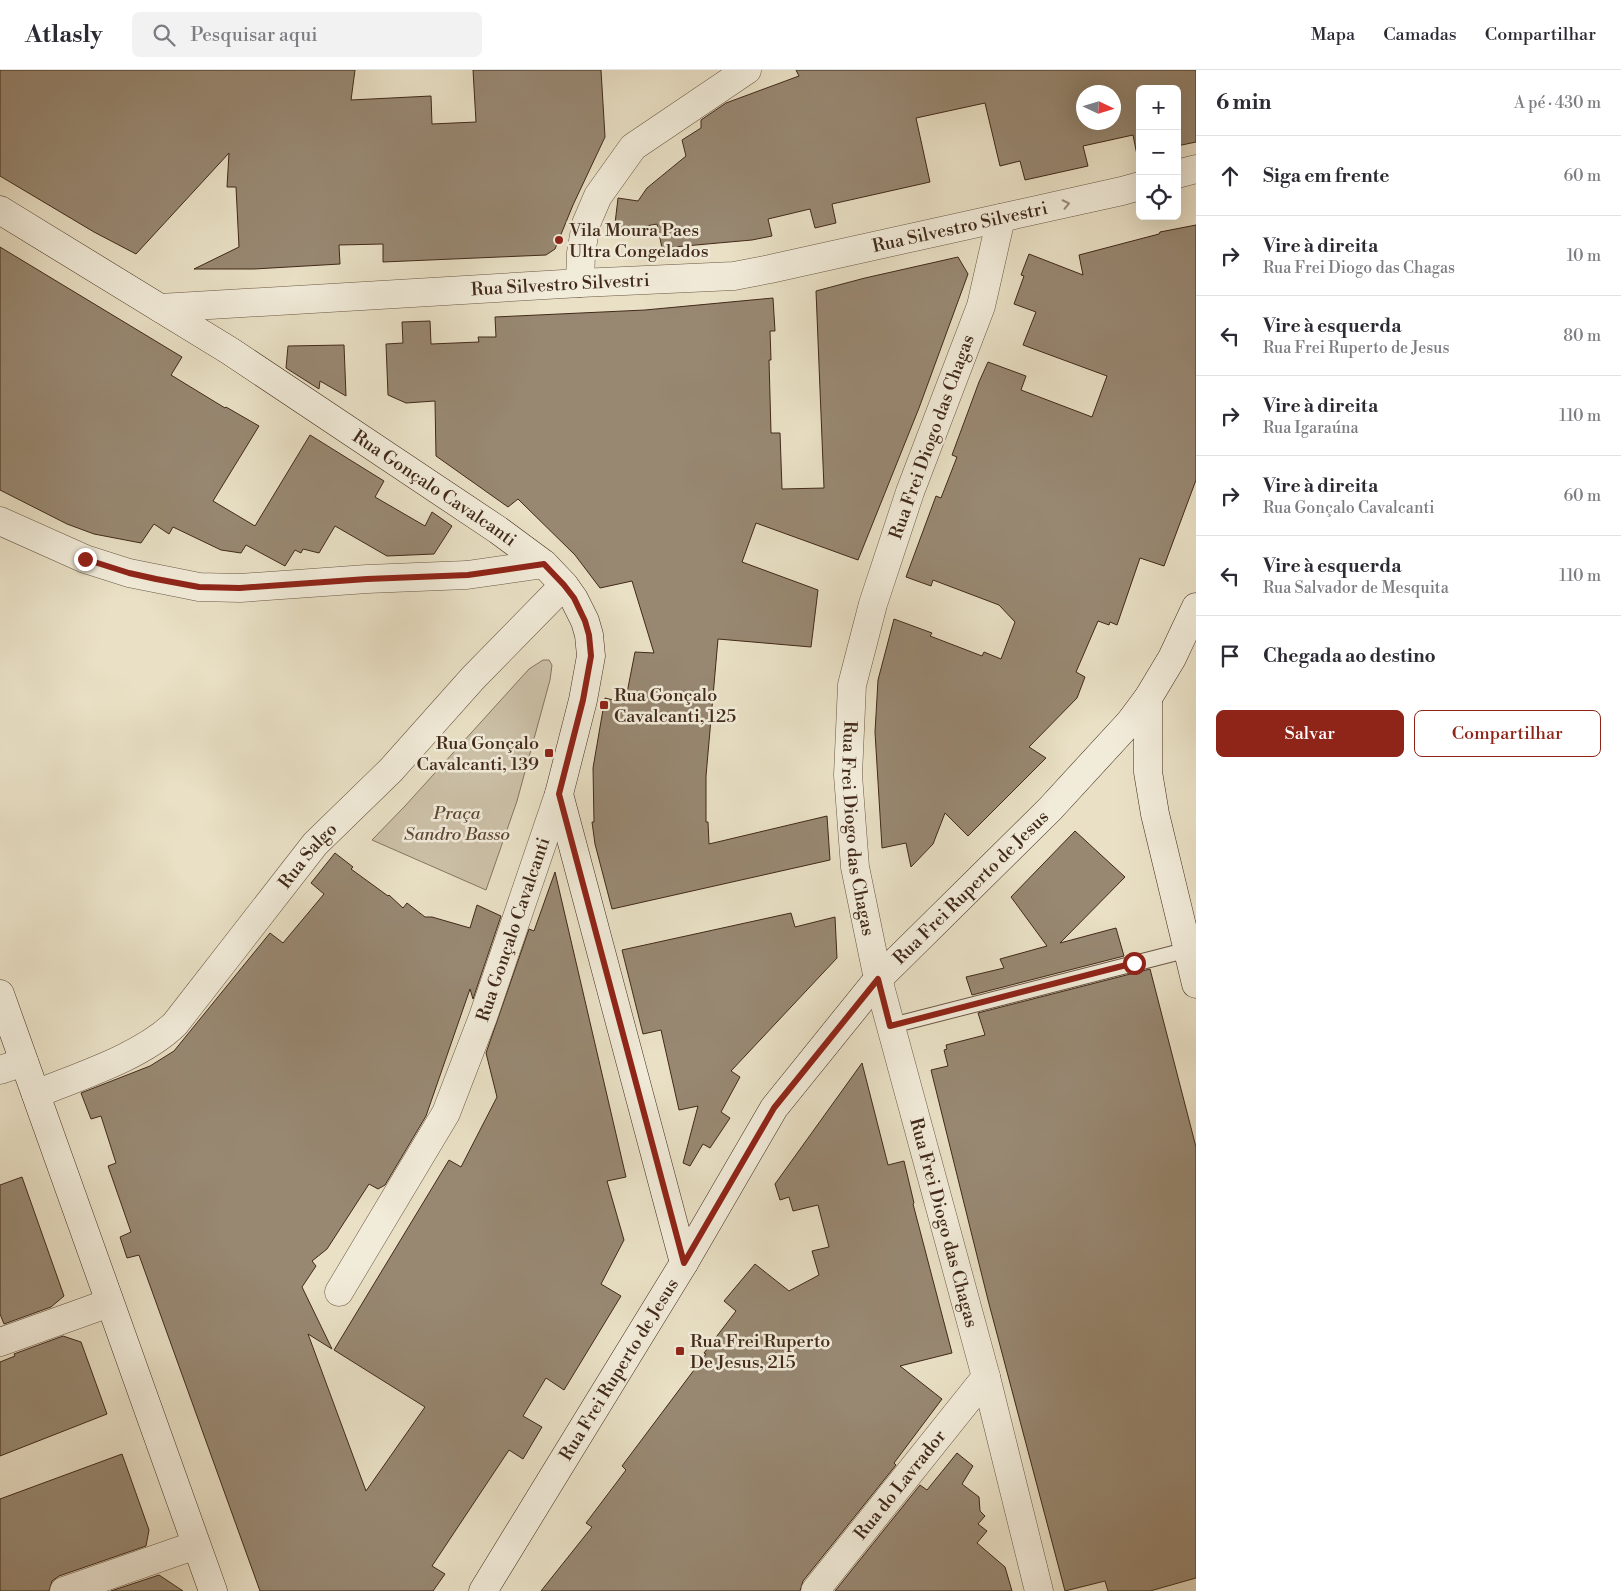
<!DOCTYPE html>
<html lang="pt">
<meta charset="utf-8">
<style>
:root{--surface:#fff;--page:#f2f2f3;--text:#2b2b33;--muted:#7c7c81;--line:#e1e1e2;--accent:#8f2418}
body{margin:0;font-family:"Libre Bodoni",serif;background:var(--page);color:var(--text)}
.controls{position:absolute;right:15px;top:15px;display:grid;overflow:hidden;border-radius:8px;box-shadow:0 5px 20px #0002}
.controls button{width:45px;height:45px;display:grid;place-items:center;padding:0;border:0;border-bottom:1px solid var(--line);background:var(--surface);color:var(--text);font:25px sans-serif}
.compass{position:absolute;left:1076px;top:15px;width:45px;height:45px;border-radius:50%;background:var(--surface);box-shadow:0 5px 20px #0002;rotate:94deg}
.stop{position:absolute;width:15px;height:15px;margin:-11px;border:4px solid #8f2418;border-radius:50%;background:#fff}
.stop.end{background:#8f2418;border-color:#fff;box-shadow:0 1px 5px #0008}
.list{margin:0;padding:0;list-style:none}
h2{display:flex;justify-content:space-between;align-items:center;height:65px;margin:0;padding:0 20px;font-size:21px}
h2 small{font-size:16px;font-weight:400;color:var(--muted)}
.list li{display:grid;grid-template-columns:32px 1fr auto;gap:15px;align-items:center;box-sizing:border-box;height:80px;padding:0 20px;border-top:1px solid var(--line)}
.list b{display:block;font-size:19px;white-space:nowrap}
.list p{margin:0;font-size:16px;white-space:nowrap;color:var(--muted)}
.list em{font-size:16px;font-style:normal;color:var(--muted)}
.actions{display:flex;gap:10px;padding:15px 20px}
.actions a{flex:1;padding:11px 0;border:1px solid var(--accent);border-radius:8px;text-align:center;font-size:18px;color:var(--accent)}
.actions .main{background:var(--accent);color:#fff}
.icon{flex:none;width:28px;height:28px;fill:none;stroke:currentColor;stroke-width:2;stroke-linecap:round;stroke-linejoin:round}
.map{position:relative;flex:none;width:1196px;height:1521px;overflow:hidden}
header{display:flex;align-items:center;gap:30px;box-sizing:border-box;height:70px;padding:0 25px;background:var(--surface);border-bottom:1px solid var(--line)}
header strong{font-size:24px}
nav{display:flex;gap:28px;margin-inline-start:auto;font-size:18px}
.search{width:350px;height:45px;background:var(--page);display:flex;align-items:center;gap:12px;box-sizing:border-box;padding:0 18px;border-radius:8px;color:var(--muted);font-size:19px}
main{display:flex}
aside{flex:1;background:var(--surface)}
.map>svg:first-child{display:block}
.green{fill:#ccc1a8;stroke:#867560}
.building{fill:#988872;stroke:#412919;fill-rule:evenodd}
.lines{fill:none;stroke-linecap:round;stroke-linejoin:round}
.lane-casing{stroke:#6b5744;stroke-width:17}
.street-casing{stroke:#6b5744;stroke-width:29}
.secondary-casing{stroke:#412919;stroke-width:29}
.lane{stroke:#f1ebd9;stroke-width:15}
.street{stroke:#f1ebd9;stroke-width:28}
.secondary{stroke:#f1ebd9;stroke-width:28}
.oneway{stroke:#998a79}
.route{stroke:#8f2418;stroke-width:6}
.poi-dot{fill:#8f2418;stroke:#f1ebd9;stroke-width:2}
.labels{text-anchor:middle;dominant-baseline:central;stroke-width:5;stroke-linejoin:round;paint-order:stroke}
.street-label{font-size:18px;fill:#412919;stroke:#f1ebd9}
.poi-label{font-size:18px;fill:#412919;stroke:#f1ebd9;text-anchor:start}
.park-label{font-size:18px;font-style:italic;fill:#5d4736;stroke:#f1ebd9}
</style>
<header>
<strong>Atlasly</strong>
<div class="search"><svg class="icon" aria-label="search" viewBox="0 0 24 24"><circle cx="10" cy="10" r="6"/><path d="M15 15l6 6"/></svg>Pesquisar aqui</div>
<nav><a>Mapa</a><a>Camadas</a><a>Compartilhar</a></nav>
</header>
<main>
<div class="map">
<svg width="1196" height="1521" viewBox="0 0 1196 1521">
<rect width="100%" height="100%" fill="#e9e0c5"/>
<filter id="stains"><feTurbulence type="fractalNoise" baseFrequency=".004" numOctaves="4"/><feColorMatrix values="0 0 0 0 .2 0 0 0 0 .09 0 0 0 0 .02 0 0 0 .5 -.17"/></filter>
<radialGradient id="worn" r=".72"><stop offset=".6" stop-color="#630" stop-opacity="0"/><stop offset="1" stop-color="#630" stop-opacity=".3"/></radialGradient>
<!-- green -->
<path class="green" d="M 543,590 L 549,590 L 552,595 L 550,610 L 517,731 L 486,820 L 372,770 L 405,736 L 529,599 Z"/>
<!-- building -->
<path class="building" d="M 0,0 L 355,0 L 351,30 L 431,26 L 432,54 L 476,52 L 473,0 L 601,0 L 605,67 L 573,135 L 555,179 L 546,185 L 383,192 L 383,174 L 339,175 L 340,194 L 254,199 L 194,199 L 239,177 L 236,117 L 227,117 L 229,83 L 136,184 L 94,162 L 0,106 Z
M 796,0 L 1196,0 L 1196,72 L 1177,76 L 1177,19 L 1140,19 L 1140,84 L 1137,85 L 1133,65 L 1083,76 L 1088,96 L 1025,110 L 1020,91 L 1000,96 L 985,33 L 916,48 L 930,112 L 832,134 L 836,153 L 815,158 L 810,139 L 768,149 L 772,166 L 752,170 L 662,178 L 657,154 L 614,162 L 618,128 L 638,131 L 647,118 L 686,86 L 682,70 L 701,58 L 701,50 L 726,33 L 799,6 ZM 1084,22 L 1114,22 L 1114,52 L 1084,52 Z
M 1196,155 L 1196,410 L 1164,496 L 1140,488 L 1117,555 L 1110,552 L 1109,555 L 1098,551 L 1076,602 L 1085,607 L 1077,628 L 1029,677 L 1046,688 L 968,766 L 945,743 L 933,774 L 911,797 L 906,773 L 882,778 L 875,662 L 878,610 L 894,549 L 932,563 L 930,566 L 982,586 L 984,582 L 1001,589 L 1015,552 L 999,535 L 933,510 L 931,516 L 906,507 L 936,426 L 941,428 L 957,387 L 952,385 L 979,312 L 988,292 L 1026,306 L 1021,320 L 1092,347 L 1107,306 L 1023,275 L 1036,242 L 1014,234 L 1024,206 L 1021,205 L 1029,184 L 1083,205 L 1079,185 L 1159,164 L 1160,162 Z
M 0,177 L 182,287 L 171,305 L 225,338 L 226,337 L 259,356 L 213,431 L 255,456 L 310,365 L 384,411 L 375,427 L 425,456 L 432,442 L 452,456 L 434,484 L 387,486 L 335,456 L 319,483 L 303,479 L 301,483 L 295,480 L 285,496 L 246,475 L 241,483 L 221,480 L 173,457 L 169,464 L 154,454 L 141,473 L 94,464 L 67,454 L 0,420 Z
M 958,187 L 968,204 L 919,338 L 858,490 L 756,453 L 742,492 L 818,520 L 811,577 L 718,569 L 706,706 L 706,752 L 708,752 L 709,774 L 827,746 L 830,790 L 612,839 L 595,774 L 592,752 L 594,752 L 593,698 L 605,628 L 625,633 L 635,582 L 654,583 L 632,511 L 600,518 L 575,485 L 518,429 L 508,437 L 436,386 L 435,331 L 406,333 L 388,325 L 386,274 L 403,273 L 402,252 L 430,251 L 431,274 L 479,272 L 478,267 L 496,267 L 495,247 L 645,240 L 773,228 L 775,261 L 770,261 L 771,290 L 769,290 L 771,363 L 780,363 L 782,419 L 824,418 L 816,221 L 865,208 Z
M 344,275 L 346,326 L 320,311 L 319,319 L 286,298 L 288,276 Z
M 1075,761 L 1125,807 L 1060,873 L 1116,858 L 1124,886 L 972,925 L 966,907 L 1004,898 L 1000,889 L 1047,876 L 1011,827 Z
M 335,783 L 353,797 L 351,799 L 388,826 L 389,825 L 403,838 L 407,833 L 425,847 L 432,847 L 470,858 L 477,835 L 501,846 L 473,929 L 470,919 L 426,1046 L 385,1115 L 378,1119 L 369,1114 L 327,1179 L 312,1191 L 316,1196 L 302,1217 L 332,1279 L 308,1264 L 366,1421 L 425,1337 L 334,1280 L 449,1090 L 461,1097 L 497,1027 L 486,983 L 529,859 L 534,861 L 555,802 L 626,1107 L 607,1111 L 624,1170 L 601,1214 L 621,1226 L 564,1320 L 546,1308 L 523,1346 L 542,1357 L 523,1389 L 509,1380 L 432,1496 L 445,1504 L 433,1521 L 260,1521 L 139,1185 L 127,1188 L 120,1167 L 131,1162 L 108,1096 L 116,1093 L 101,1046 L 91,1049 L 81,1023 L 150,996 L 174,981 L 270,863 L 283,873 L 324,824 L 311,813 Z
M 791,843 L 795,857 L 835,847 L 837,888 L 731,1001 L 740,1007 L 721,1042 L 730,1048 L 710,1078 L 703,1074 L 690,1096 L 683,1093 L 698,1036 L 679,1040 L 661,960 L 643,964 L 622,880 Z
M 1150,899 L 1196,1077 L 1196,1508 L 1150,1521 L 1108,1521 L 1105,1511 L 1065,1521 L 988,1230 L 931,1000 L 948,996 L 944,980 L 947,979 L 946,975 L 985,965 L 978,943 Z
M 862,993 L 888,1095 L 904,1091 L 914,1133 L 913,1134 L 952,1283 L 900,1296 L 942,1329 L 894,1393 L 896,1395 L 803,1511 L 800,1521 L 541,1521 L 592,1457 L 586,1453 L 626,1400 L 622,1396 L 706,1284 L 704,1283 L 736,1241 L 724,1231 L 755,1194 L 789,1221 L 819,1205 L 812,1181 L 829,1177 L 818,1135 L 793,1141 L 789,1127 L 780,1130 L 775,1114 Z
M 22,1107 L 64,1226 L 51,1237 L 4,1254 L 0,1244 L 0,1115 Z
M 63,1266 L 81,1272 L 107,1344 L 0,1386 L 0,1292 L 15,1286 L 14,1284 Z
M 957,1383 L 973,1396 L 962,1414 L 979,1427 L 980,1441 L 985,1446 L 978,1454 L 987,1461 L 977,1473 L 1005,1497 L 1012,1521 L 835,1521 L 920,1415 L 927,1420 Z
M 122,1384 L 149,1460 L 146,1476 L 59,1506 L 52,1511 L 49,1521 L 0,1521 L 0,1429 Z
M 159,1505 L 183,1521 L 111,1521 Z"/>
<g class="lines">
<!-- lane casing -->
<g class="lane-casing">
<path id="lane" d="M 890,956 L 1187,880"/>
</g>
<!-- street casing -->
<g class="street-casing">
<g id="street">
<path d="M 1177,104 L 1196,99"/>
<path id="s1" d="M 1001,148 L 981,236 L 910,422 L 873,534 L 852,615 L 848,705 L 855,797 L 878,909 L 986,1307 L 1039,1521"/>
<path d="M 580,213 L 581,183 L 586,154 L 598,126 L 633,77 L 747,0"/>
<path id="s2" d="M 160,238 L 580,213 L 734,206 L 770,199 L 1122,121 L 1140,116"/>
<path d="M 0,451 L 85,489 L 129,503 L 199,517 L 240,518 L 367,509 L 467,505 L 544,494"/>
<path d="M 0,1000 L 24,992"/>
<path id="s3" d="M 36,1024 C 80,1006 141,987 175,954 L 315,774 L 391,700 L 473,608 L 564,515"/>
<path id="s4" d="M 339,1222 L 446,1043 L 483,947 L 559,724"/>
<path d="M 0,1272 L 109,1233"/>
<path d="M 64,1521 L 196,1475"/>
<path id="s5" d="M 815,1521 L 986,1307"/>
</g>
</g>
<!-- secondary casing -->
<g class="secondary-casing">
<g id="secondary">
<path id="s6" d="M 0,140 L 230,281 L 498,460 L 544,494 L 564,515 L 574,529 L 585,551 L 589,565 L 591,586 L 583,630 L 559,724 L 684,1193"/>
<path d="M 1148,628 L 1148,702 L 1155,744 L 1196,914"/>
<path d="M 0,924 L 213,1521"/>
<path id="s7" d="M 483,1521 L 684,1193 L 774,1038 L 878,909 L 1050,739 L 1130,652 L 1148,628 L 1172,588 L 1196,537"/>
</g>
</g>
<!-- lane -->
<use href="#lane" class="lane"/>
<!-- street -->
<use href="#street" class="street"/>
<!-- secondary -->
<use href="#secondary" class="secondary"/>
</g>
<!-- one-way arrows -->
<defs><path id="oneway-chevron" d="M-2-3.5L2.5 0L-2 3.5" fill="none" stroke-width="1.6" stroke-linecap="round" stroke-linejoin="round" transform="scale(1.25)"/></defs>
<use class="oneway" href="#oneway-chevron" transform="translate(1066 134) rotate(-12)"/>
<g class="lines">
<!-- route -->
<path class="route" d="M 85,489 L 129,503 L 156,509 L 199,517 L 240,518 L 367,509 L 468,505 L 544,494 L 564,515 L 574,528 L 585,551 L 589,565 L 591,586 L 583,630 L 559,724 L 684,1193 L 774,1038 L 878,909 L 890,956 L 1134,893"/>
</g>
<!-- markers -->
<g class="poi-dot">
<circle cx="559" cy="170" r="5"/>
<rect x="599" y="630" width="10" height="10" rx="2.5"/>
<rect x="544" y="678" width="10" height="10" rx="2.5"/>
<rect x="675" y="1276" width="10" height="10" rx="2.5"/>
</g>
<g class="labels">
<!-- street labels -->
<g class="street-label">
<text stroke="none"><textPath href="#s2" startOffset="806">Rua Silvestro Silvestri</textPath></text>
<text stroke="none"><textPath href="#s2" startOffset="401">Rua Silvestro Silvestri</textPath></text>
<text transform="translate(932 367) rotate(-70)">Rua Frei Diogo das Chagas</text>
<text stroke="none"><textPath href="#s6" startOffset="516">Rua Gonçalo Cavalcanti</textPath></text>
<text stroke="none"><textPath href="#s1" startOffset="635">Rua Frei Diogo das Chagas</textPath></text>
<text stroke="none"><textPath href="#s3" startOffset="371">Rua Salgo</textPath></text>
<text stroke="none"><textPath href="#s7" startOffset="860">Rua Frei Ruperto de Jesus</textPath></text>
<text stroke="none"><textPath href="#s4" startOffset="404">Rua Gonçalo Cavalcanti</textPath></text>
<text stroke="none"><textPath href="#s1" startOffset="1040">Rua Frei Diogo das Chagas</textPath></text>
<text stroke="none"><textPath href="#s7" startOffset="260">Rua Frei Ruperto de Jesus</textPath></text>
<text stroke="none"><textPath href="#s5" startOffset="136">Rua do Lavrador</textPath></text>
</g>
<!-- poi labels -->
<g class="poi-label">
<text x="569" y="160">Vila Moura Paes<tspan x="569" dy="21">Ultra Congelados</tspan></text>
<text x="614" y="625">Rua Gonçalo<tspan x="614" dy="21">Cavalcanti, 125</tspan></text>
<text x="539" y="673" text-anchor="end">Rua Gonçalo<tspan x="539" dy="21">Cavalcanti, 139</tspan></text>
<text x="690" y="1271">Rua Frei Ruperto<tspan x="690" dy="21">De Jesus, 215</tspan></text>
</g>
<!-- park labels -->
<g class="park-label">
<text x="457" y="743">Praça<tspan x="457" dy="21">Sandro Basso</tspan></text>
</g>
</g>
<rect width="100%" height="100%" filter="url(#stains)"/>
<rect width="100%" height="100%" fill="url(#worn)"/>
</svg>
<div class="controls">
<button>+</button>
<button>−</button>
<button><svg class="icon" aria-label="locate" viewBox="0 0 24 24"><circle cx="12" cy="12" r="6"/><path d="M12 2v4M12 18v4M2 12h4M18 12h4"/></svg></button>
</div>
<svg class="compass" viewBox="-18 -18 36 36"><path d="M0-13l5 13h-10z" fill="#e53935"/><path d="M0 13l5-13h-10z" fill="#7c7c81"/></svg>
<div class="stop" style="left:1134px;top:893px"></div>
<div class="stop end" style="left:85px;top:489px"></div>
</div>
<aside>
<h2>6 min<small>A pé · 430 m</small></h2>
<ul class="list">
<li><svg class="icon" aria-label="ahead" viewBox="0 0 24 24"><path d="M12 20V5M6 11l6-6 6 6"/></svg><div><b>Siga em frente</b></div><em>60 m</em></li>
<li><svg class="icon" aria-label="right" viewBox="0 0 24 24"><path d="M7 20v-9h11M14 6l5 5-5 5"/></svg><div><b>Vire à direita</b><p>Rua Frei Diogo das Chagas</p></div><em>10 m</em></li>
<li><svg class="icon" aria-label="left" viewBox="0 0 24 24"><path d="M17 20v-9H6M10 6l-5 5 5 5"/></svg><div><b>Vire à esquerda</b><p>Rua Frei Ruperto de Jesus</p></div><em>80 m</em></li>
<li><svg class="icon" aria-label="right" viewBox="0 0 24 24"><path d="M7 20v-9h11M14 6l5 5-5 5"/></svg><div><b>Vire à direita</b><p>Rua Igaraúna</p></div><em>110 m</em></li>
<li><svg class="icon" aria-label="right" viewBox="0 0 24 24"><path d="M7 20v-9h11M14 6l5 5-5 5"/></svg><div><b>Vire à direita</b><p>Rua Gonçalo Cavalcanti</p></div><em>60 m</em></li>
<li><svg class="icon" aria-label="left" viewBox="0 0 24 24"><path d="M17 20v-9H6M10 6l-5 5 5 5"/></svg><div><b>Vire à esquerda</b><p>Rua Salvador de Mesquita</p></div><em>110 m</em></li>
<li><svg class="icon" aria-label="arrive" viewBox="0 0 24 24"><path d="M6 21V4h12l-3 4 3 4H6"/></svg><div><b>Chegada ao destino</b></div></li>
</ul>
<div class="actions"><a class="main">Salvar</a><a>Compartilhar</a></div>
</aside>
</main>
